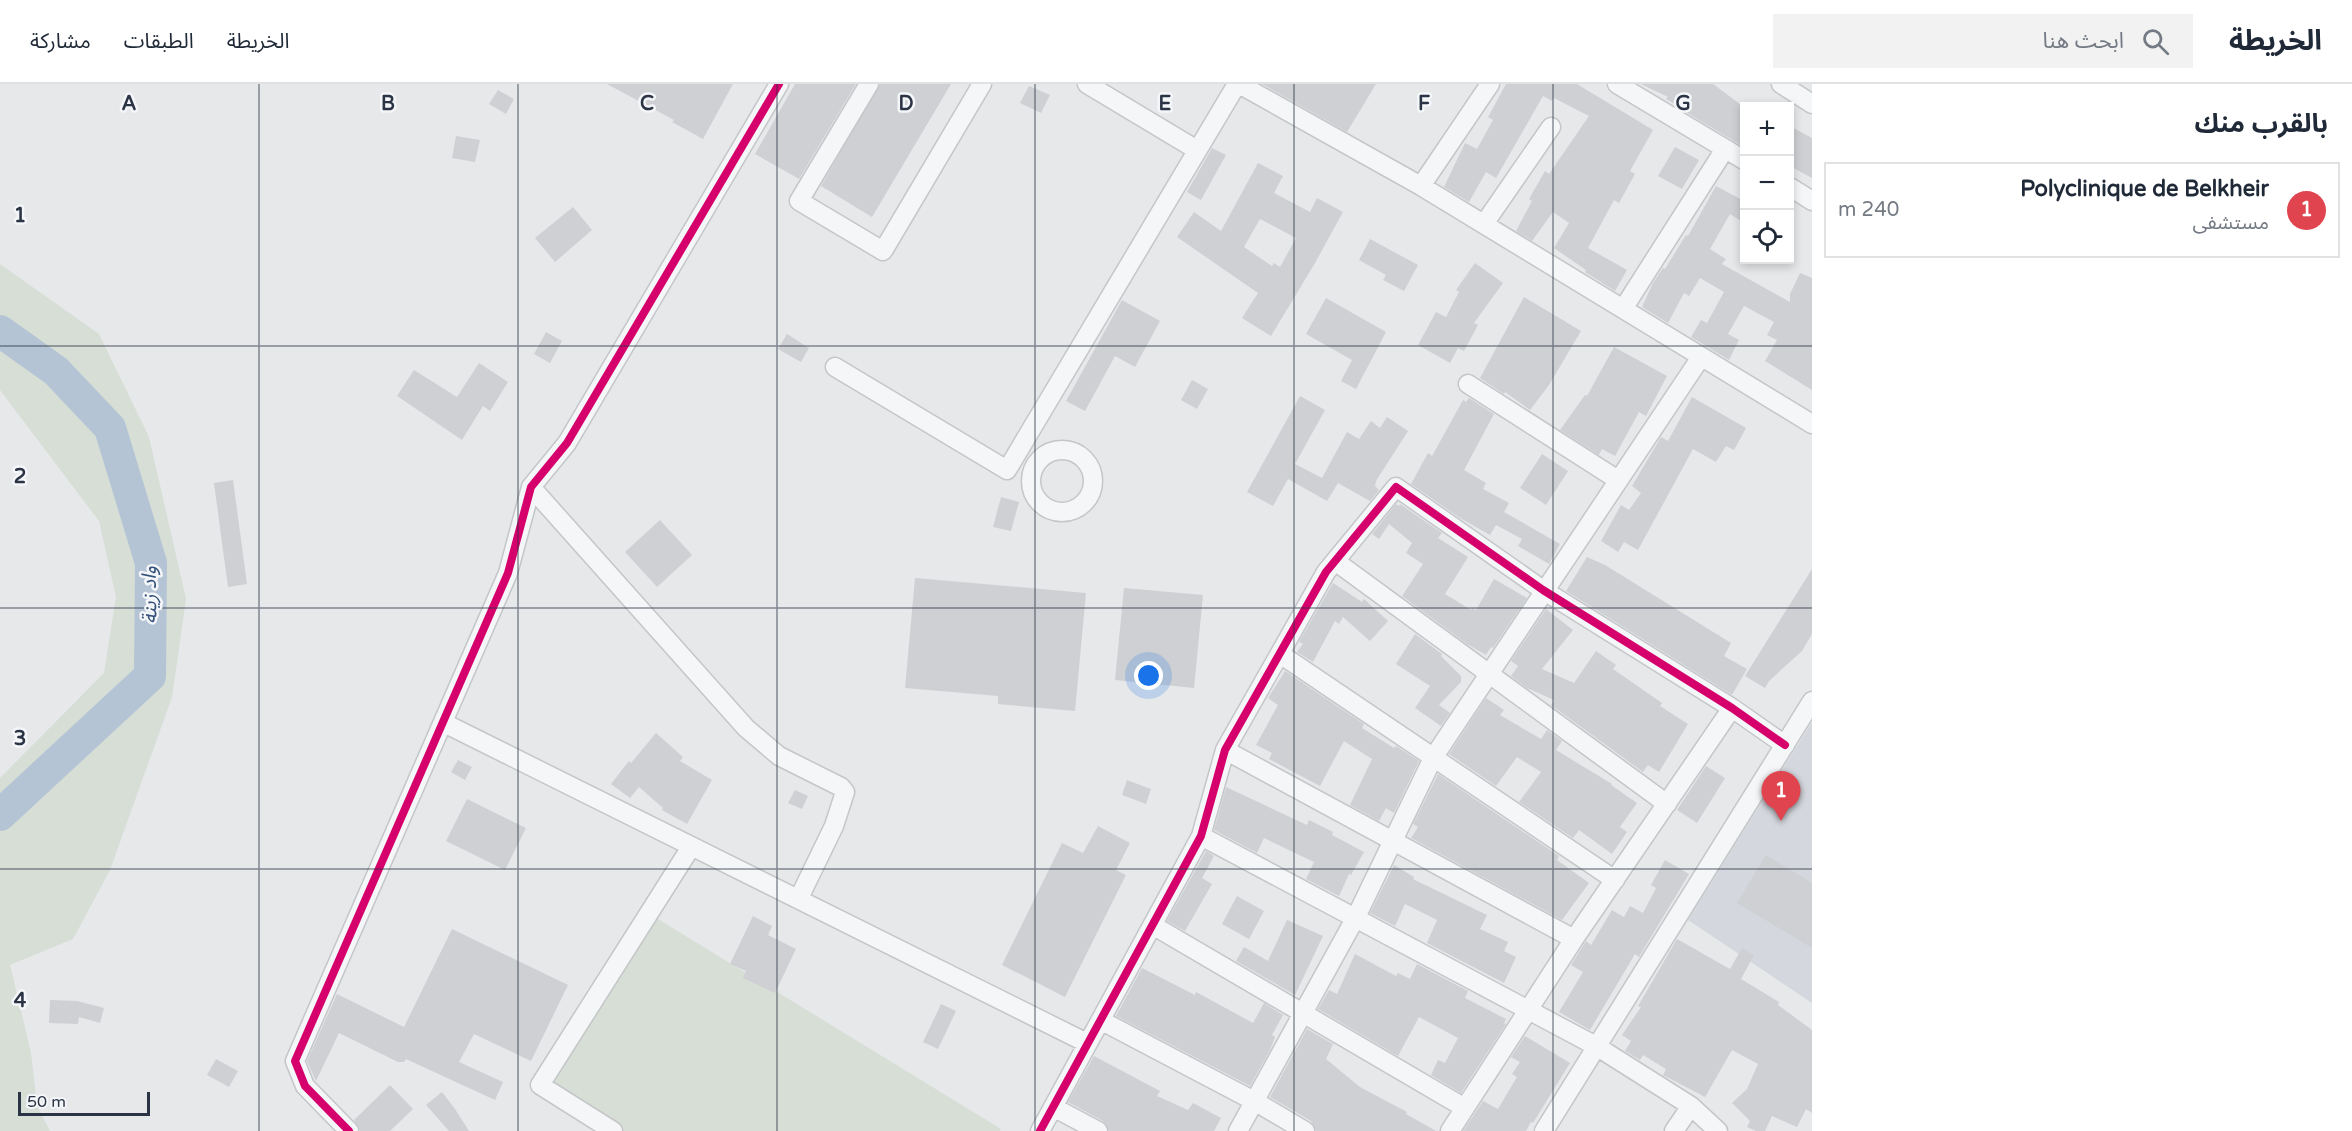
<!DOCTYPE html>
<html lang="ar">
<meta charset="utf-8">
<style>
:root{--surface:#fff;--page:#f2f2f3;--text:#1f2937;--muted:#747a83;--line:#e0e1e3;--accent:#6c737f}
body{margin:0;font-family:"Varela Round","Noto Sans Arabic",sans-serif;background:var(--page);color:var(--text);direction:rtl}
.controls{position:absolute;right:18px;top:18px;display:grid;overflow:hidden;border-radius:0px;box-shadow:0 3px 9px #0003}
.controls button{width:54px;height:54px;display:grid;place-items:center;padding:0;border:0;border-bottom:2px solid var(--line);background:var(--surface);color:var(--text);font:30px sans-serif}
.scale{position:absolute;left:18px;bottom:15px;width:132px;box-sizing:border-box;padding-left:6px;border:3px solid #2b3445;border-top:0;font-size:16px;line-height:21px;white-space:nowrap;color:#2b3445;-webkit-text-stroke:4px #f4f6f9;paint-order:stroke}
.you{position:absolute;left:1149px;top:592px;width:21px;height:21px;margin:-15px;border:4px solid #fff;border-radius:50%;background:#1a73e8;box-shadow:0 0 0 9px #1a73e833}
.badge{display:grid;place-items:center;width:39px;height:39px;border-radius:50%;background:var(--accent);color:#fff;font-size:20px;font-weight:700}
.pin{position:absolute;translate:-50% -50px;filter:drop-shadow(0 2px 3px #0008)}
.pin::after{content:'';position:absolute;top:32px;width:21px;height:18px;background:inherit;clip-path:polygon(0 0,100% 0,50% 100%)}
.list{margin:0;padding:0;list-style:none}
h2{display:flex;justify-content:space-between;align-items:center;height:78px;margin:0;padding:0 24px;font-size:26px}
h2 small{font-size:20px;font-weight:400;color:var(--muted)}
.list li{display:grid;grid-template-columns:39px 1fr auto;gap:18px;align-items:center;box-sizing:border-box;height:96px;margin:0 12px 12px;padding:0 12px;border:2px solid var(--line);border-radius:0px}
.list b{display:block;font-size:22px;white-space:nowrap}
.list p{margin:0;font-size:20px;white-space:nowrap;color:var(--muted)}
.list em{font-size:20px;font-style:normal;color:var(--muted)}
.icon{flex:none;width:33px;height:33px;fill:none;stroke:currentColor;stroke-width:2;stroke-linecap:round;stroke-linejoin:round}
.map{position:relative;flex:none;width:1812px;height:1047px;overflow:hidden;direction:ltr}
header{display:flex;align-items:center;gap:36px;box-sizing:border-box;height:84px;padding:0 30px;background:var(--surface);border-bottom:2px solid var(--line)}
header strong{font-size:28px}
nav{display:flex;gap:33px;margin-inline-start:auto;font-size:21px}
.search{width:420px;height:54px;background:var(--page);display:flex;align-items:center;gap:15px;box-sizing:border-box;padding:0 21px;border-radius:0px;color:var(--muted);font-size:22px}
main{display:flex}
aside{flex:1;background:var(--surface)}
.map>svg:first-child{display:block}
.built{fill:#d4d7dd}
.green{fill:#d6ded6}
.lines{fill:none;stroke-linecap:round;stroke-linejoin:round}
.river{stroke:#b4c4d5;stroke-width:32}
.building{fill:#ced0d3;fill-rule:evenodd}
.minor-casing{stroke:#c4c6c8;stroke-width:21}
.minor{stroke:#f5f6f7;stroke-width:18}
.cycleway-casing{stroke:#f4f6f9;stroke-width:11}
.cycleway{stroke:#d6006c;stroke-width:8}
.grid{fill:none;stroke:#2b3445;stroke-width:1.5;stroke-opacity:0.55}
.labels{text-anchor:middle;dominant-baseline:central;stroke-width:5;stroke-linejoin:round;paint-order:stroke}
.water-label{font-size:20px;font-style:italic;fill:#34527a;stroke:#f4f6f9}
.grid-label{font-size:20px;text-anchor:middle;font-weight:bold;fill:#2b3445;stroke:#f4f6f9;stroke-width:5;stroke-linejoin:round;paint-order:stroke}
</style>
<header>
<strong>الخريطة</strong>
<div class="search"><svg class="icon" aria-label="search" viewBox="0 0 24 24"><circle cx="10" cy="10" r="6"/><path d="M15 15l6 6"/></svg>ابحث هنا</div>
<nav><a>الخريطة</a><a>الطبقات</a><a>مشاركة</a></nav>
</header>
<main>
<aside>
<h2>بالقرب منك<small></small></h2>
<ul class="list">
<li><span class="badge" style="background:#e0444e">1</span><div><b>Polyclinique de Belkheir</b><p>مستشفى</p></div><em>240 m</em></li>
</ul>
</aside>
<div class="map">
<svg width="1812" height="1047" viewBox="0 0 1812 1047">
<rect width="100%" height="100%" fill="#e6e8ea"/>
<!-- built -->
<path class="built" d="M 1812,638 L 1812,919 L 1688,836 Z"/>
<!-- green -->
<path class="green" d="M 0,180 L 99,250 L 149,353 L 186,515 L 172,613 L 110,786 L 73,855 L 10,881 L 31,969 L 37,1022 L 50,1047 L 0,1047 L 0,694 L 104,589 L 116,513 L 99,437 L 0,306 Z
M 653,832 L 1001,1045 L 1000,1047 L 620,1047 L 551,1004 Z"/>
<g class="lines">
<!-- river -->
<path class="river" d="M 0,247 L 56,287 L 110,344 L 151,479 L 150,592 L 0,731"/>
</g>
<!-- building -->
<path class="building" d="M 607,0 L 733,0 L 703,55 L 672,38 L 674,36 Z
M 795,0 L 856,0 L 799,95 L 755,70 Z
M 880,0 L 951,0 L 872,133 L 821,102 Z
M 1262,0 L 1376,0 L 1347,48 Z
M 1506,0 L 1577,0 L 1653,46 L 1630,87 L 1635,90 L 1619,119 L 1614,116 L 1588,164 L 1627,186 L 1615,207 L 1585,188 L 1586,186 L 1554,164 L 1569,139 L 1553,128 L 1532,157 L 1516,147 L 1532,117 L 1529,115 L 1545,87 L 1549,90 L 1589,32 L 1554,14 L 1552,17 L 1543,12 L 1496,94 L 1486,88 L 1469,118 L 1444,103 L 1465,59 L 1477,65 L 1493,36 L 1488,33 Z
M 1641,0 L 1713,0 L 1744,23 L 1744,63 L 1684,27 L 1685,26 L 1666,15 L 1668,13 Z
M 1029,2 L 1050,11 L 1041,29 L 1020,19 Z
M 498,6 L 514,15 L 506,30 L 489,20 Z
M 1790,42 L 1812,54 L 1812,94 L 1790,82 Z
M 456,52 L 480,56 L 475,78 L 452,74 Z
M 1675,63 L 1699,76 L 1682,105 L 1658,92 Z
M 1212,64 L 1226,71 L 1201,116 L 1187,108 Z
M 1258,79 L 1283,92 L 1274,109 L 1310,128 L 1317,114 L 1343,128 L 1315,179 L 1271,252 L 1242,234 L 1258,209 L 1177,153 L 1194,128 L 1221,147 ZM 1260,135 L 1296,154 L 1280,183 L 1274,179 L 1272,182 L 1244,163 Z
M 1716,102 L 1744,117 L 1744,139 L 1730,130 L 1710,165 L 1726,175 L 1722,180 L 1790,218 L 1790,210 L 1800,189 L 1812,194 L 1812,306 L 1765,277 L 1777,256 L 1767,251 L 1774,238 L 1744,222 L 1728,250 L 1739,256 L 1729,276 L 1691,253 L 1701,236 L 1707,239 L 1724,208 L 1700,194 L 1689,212 L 1684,209 L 1668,239 L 1642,223 L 1653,199 L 1663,184 L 1665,185 L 1686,151 L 1688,152 Z
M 573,123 L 592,146 L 555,178 L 535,154 Z
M 1370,155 L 1418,181 L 1404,207 L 1383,196 L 1386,191 L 1359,176 Z
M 1475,179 L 1503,199 L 1474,239 L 1478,241 L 1464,267 L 1458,264 L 1450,279 L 1418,261 L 1436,228 L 1446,233 L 1459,208 L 1456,206 Z
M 1524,213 L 1581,247 L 1549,301 L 1530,326 L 1505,308 L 1504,310 L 1480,294 Z
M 1326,214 L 1386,248 L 1356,305 L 1341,297 L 1352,276 L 1306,250 Z
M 1122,216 L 1160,237 L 1135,283 L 1115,272 L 1085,327 L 1066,317 Z
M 546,248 L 562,257 L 550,279 L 534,270 Z
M 787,250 L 809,264 L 801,278 L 778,265 Z
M 1614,263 L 1667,292 L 1646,332 L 1639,328 L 1615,372 L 1602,365 L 1599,371 L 1560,346 L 1585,311 L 1587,312 Z
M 479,279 L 508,298 L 490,327 L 483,322 L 462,356 L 397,312 L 414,286 L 457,313 Z
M 1192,296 L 1208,305 L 1197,325 L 1181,316 Z
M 1300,312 L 1325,326 L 1295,380 L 1322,394 L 1347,348 L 1359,355 L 1371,337 L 1380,344 L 1387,333 L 1408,347 L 1376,397 L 1375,402 L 1379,406 L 1370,417 L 1338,399 L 1327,417 L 1288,395 L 1273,422 L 1247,408 Z
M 1692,313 L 1746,344 L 1734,366 L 1726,362 L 1716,378 L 1693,365 L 1638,466 L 1624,458 L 1618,468 L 1601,457 L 1621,421 L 1629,426 L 1641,409 L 1632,402 L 1661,353 L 1668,357 Z
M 1469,314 L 1494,330 L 1464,386 L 1486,399 L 1483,405 L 1509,419 L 1504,428 L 1560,460 L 1549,480 L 1518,462 L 1522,455 L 1496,441 L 1490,451 L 1460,434 L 1411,400 L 1428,369 L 1432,372 L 1463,316 L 1466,318 Z
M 1542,370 L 1568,387 L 1546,421 L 1520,404 Z
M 233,396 L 247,500 L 228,503 L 214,399 Z
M 1001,413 L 1019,418 L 1011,447 L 993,443 Z
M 1396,420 L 1399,422 L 1400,420 L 1442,449 L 1438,454 L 1468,473 L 1445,510 L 1471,526 L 1472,524 L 1476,526 L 1494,495 L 1527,514 L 1493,564 L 1491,563 L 1486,571 L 1467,560 L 1402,512 L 1423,480 L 1406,469 L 1412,459 L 1389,440 L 1379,455 L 1372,450 Z
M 660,436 L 692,471 L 657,503 L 625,468 Z
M 1587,473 L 1605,481 L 1731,559 L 1724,572 L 1747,585 L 1732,611 L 1566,507 Z
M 1812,485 L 1812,550 L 1802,567 L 1769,597 L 1765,604 L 1745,592 Z
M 915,494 L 1086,509 L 1075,627 L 998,620 L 998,612 L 905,604 Z
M 1333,499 L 1362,518 L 1364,515 L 1388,537 L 1370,557 L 1343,533 L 1339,540 L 1335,537 L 1313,578 L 1297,568 L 1303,560 L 1299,558 Z
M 1124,504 L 1203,511 L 1194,604 L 1115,596 Z
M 1546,525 L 1573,546 L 1542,585 L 1574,599 L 1596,567 L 1616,581 L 1613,585 L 1662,619 L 1660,622 L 1688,640 L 1659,688 L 1648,681 L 1643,688 L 1551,621 L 1554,616 L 1527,604 L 1511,592 L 1518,582 L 1511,577 Z
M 1415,550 L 1442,570 L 1441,572 L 1461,592 L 1461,598 L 1439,621 L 1450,629 L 1441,642 L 1415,624 L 1430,602 L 1396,580 Z
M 1285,587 L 1364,640 L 1362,644 L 1394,664 L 1396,662 L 1419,677 L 1394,729 L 1386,724 L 1379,737 L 1350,721 L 1372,675 L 1344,657 L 1320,702 L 1269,675 L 1272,669 L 1256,661 L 1278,621 L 1268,614 Z
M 1486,614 L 1504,626 L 1500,631 L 1541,655 L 1547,646 L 1562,657 L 1556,666 L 1612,700 L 1611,701 L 1637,719 L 1620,743 L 1627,748 L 1612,770 L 1579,746 L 1573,754 L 1519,718 L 1541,688 L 1517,673 L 1496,702 L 1449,670 Z
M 656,649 L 683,673 L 680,677 L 712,696 L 687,740 L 662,726 L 663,724 L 639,703 L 630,714 L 611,700 L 629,677 L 631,679 Z
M 458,676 L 472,683 L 465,696 L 451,688 Z
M 1706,682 L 1725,694 L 1697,739 L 1677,726 Z
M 1438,690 L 1559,772 L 1557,776 L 1589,799 L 1562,836 L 1411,754 L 1418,743 L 1413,740 Z
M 1127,696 L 1151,705 L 1146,720 L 1122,711 Z
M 1226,703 L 1307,741 L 1309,736 L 1333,748 L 1332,751 L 1364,768 L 1351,791 L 1349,790 L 1339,812 L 1306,795 L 1314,778 L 1264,754 L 1257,769 L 1214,746 Z
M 795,706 L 808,712 L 802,725 L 788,719 Z
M 467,715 L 526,744 L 505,786 L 446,757 Z
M 1098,742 L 1130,759 L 1116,786 L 1126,791 L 1065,913 L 1002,881 L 1062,759 L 1083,769 Z
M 1206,767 L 1214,772 L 1202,794 L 1212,800 L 1185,847 L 1167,837 Z
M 1766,771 L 1812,799 L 1812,864 L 1737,819 Z
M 1665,776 L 1689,790 L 1639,873 L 1635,870 L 1590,946 L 1559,928 L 1583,888 L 1571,881 L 1586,857 L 1591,861 L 1612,826 L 1624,833 L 1630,822 L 1643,829 L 1656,804 L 1651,801 Z
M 1394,781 L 1414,793 L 1413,795 L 1487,831 L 1480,845 L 1508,858 L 1504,867 L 1516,873 L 1504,899 L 1427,859 L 1437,836 L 1405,820 L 1395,842 L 1370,829 Z
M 1237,812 L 1264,827 L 1249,855 L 1222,840 Z
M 753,832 L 772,842 L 768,851 L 796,865 L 775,909 L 743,894 L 746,887 L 730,880 Z
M 1287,836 L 1323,852 L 1295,911 L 1236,877 L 1244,863 L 1268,877 Z
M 452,845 L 568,901 L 531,977 L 474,950 L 459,978 L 503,998 L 495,1016 L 406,975 L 404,978 L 398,978 L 339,949 L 316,997 L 307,977 L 337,910 L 404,943 Z
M 1677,855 L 1730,885 L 1742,864 L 1754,871 L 1741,895 L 1779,918 L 1778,921 L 1812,946 L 1812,1029 L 1806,1025 L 1797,1043 L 1772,1032 L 1765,1047 L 1756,1047 L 1747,1043 L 1750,1037 L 1732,1019 L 1747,1005 L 1758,980 L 1732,966 L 1705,1013 L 1663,991 L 1666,985 L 1643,971 L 1640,976 L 1625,967 L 1631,957 L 1622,951 L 1641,923 L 1638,922 Z
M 1355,870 L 1396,892 L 1398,889 L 1410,895 L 1417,880 L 1468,907 L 1465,914 L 1506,935 L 1504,939 L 1506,940 L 1461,1009 L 1431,991 L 1438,976 L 1445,979 L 1458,954 L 1419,933 L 1398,972 L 1318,925 L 1329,906 L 1337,910 Z
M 1142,884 L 1195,911 L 1196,908 L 1253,939 L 1264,919 L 1283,931 L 1272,951 L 1275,953 L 1270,966 L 1250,1002 L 1116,932 Z
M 50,916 L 77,917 L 104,924 L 100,939 L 79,933 L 78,940 L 49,939 Z
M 941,920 L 956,927 L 938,965 L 923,958 Z
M 1307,945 L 1333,960 L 1326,975 L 1360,1003 L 1407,1028 L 1406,1030 L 1436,1047 L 1316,1047 L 1311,1037 L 1270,1013 Z
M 1525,952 L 1570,979 L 1533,1039 L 1531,1038 L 1526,1047 L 1463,1047 L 1483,1017 L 1498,1025 L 1517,993 L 1512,990 L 1520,978 L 1511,973 Z
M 1094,972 L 1160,1007 L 1157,1012 L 1188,1026 L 1193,1019 L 1221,1034 L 1214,1047 L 1109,1047 L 1103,1037 L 1068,1018 Z
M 216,975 L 238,987 L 229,1003 L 207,991 Z
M 390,1001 L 413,1025 L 390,1047 L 360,1047 L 354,1036 Z
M 442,1008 L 455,1025 L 469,1047 L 449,1047 L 426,1021 Z"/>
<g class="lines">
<!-- minor casing -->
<g class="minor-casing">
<path id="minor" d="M 869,0 L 799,117 L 883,167 L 982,0
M 1087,0 L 1197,66
M 1239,0 L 1421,102 L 1812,340
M 1617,0 L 1744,76
M 1781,0 L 1812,20
M 1421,102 L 1490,0
M 1790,103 L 1812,117
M 1484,140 L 1551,43
M 1623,225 L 1725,65
M 835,283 L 1007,386 L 1237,0
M 1468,300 L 1618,396
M1031 397a31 31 0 1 1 62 0a31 31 0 1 1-62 0Z
M 531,403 L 746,644 L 779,672 L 841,703 L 845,708 L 834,742 L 799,814
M 1335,477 L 1667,720
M 1280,570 L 1615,796
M 444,639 C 658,746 873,851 1087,959
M 1225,666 L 1574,855
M 1201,752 L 1596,962 L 1691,1022 L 1718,1047
M 1154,842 L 1465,1024
M 1102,937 L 1256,1018 L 1305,1047
M 1053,1023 L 1098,1047
M 349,1047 L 305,1002 L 295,977 L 508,489 L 531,403 L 567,359 L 779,0
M 613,1047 L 540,1001 L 691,763
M 1040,1047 L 1201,752 L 1225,666 L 1326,488 L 1396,403 L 1543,506 L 1732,624 L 1785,661
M 1238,1047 L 1356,833 L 1433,674 L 1701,273
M 1450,1047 L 1574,855 L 1732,624
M 1544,1047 L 1812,617
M 1674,1047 L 1691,1022"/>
</g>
<!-- minor -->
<use href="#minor" class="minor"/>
<!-- cycleway casing -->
<g class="cycleway-casing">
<path id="cycleway" d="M 349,1047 L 305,1002 L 295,977 L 508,489 L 531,403 L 567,359 L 779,0
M 1040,1047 L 1201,752 L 1225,666 L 1326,488 L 1396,403 L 1543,506 L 1732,624 L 1785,661"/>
</g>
<!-- cycleway -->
<use href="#cycleway" class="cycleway"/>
</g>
<!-- grid -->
<path class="grid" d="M 259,0 L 259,1047M 518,0 L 518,1047M 777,0 L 777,1047M 1035,0 L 1035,1047M 1294,0 L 1294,1047M 1553,0 L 1553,1047M 0,262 L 1812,262M 0,524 L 1812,524M 0,785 L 1812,785"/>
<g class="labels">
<!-- water labels -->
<g class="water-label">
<text transform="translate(150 511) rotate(-91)">واد زينة</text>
</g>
</g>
<g class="grid-label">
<text x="129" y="26">A</text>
<text x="388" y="26">B</text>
<text x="647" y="26">C</text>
<text x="906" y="26">D</text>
<text x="1165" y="26">E</text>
<text x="1424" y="26">F</text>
<text x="1683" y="26">G</text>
<text x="20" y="138">1</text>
<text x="20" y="399">2</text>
<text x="20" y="661">3</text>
<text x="20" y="923">4</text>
</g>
</svg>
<div class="controls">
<button>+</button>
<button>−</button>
<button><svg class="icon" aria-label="locate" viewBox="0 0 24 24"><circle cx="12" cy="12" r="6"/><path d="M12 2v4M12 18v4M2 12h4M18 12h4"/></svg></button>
</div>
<div class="scale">50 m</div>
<div class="you"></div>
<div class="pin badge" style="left:1781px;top:737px;background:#e0444e">1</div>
</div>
</main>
